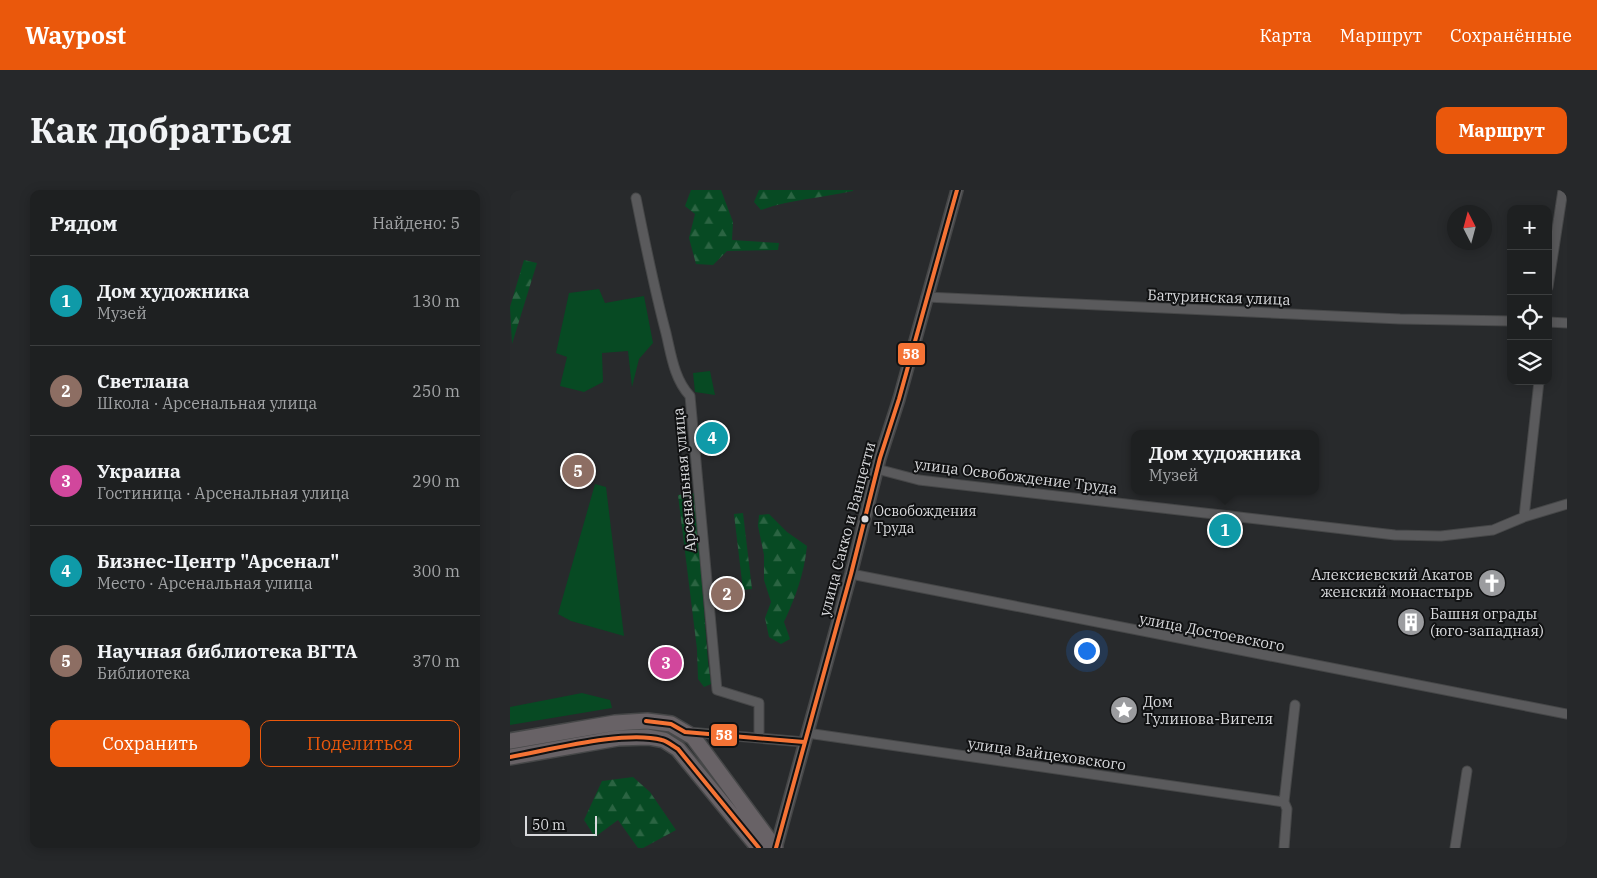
<!DOCTYPE html>
<html lang="ru">
<meta charset="utf-8">
<style>
:root{--surface:#1e2021;--page:#26282a;--text:#f1f3f6;--muted:#a1a3a5;--line:#3c3e3f;--accent:#ea580c}
body{margin:0;font-family:"IBM Plex Serif",serif;background:var(--page);color:var(--text)}
.controls{position:absolute;right:15px;top:15px;display:grid;overflow:hidden;border-radius:10px;box-shadow:0 2px 12px #0003}
.controls button{width:45px;height:45px;display:grid;place-items:center;padding:0;border:0;border-bottom:1px solid var(--line);background:var(--surface);color:var(--text);font:25px sans-serif}
.compass{position:absolute;left:937px;top:15px;width:45px;height:45px;border-radius:50%;background:var(--surface);box-shadow:0 2px 12px #0003;rotate:354deg}
.scale{position:absolute;left:15px;bottom:12px;width:72px;box-sizing:border-box;padding-left:5px;border:2px solid #d9dadd;border-top:0;font-size:14px;line-height:18px;white-space:nowrap;color:#d9dadd;-webkit-text-stroke:4px #111213;paint-order:stroke}
.you{position:absolute;left:576px;top:460px;width:18px;height:18px;margin:-12px;border:4px solid #fff;border-radius:50%;background:#1a73e8;box-shadow:0 0 0 8px #1a73e833}
.badge{display:grid;place-items:center;width:32px;height:32px;border-radius:50%;background:var(--accent);color:#fff;font-size:16px;font-weight:700}
.pin{position:absolute;translate:-50% -50%;border:2px solid #fff;box-shadow:0 1px 5px #0006}
.popup{position:absolute;left:621px;top:240px;width:188px;height:65px;box-sizing:border-box;display:grid;place-content:center;border-radius:10px;background:var(--surface);filter:drop-shadow(0 1px 4px #0005);font-size:16px;white-space:nowrap;color:var(--muted)}
.popup b{font-size:19px;color:var(--text)}
.popup::after{content:'';position:absolute;left:50%;top:100%;margin-left:-10px;border:10px solid transparent;border-top-color:var(--surface)}
.list{margin:0;padding:0;list-style:none}
h2{display:flex;justify-content:space-between;align-items:center;height:65px;margin:0;padding:0 20px;font-size:21px}
h2 small{font-size:16px;font-weight:400;color:var(--muted)}
.list li{display:grid;grid-template-columns:32px 1fr auto;gap:15px;align-items:center;box-sizing:border-box;height:90px;padding:0 20px;border-top:1px solid var(--line)}
.list b{display:block;font-size:19px;white-space:nowrap}
.list p{margin:0;font-size:16px;white-space:nowrap;color:var(--muted)}
.list em{font-size:16px;font-style:normal;color:var(--muted)}
.actions{display:flex;gap:10px;padding:15px 20px}
.actions a{flex:1;padding:11px 0;border:1px solid var(--accent);border-radius:10px;text-align:center;font-size:18px;color:var(--accent)}
.actions .main{background:var(--accent);color:#fff}
.icon{flex:none;width:28px;height:28px;fill:none;stroke:currentColor;stroke-width:2;stroke-linecap:round;stroke-linejoin:round}
.map{position:relative;flex:none;width:1057px;height:658px;overflow:hidden;border-radius:10px}
header{display:flex;align-items:center;gap:30px;box-sizing:border-box;height:70px;padding:0 25px;background:var(--accent);color:#fff}
header strong{font-size:24px}
nav{display:flex;gap:28px;margin-inline-start:auto;font-size:18px}
.intro{display:flex;align-items:center;justify-content:space-between;box-sizing:border-box;height:120px;padding:0 30px}
h1{margin:0;font-size:35px}
.button{padding:12px 22px;border-radius:10px;background:var(--accent);color:#fff;font-size:18px;font-weight:700}
main{display:flex;gap:30px;padding:0 30px}
aside{flex:1;background:var(--surface);border-radius:10px;box-shadow:0 2px 12px #0003}
.map>svg:first-child{display:block}
.green{fill:#074a23}
.forest{fill:url(#forest-firs)}
.lines{fill:none;stroke-linecap:round;stroke-linejoin:round}
.minor-casing{stroke:#464748;stroke-width:11}
.tertiary-casing{stroke:#464748;stroke-width:14}
.primary-casing{stroke:#464748;stroke-width:18}
.minor{stroke:#5a5a5c;stroke-width:9}
.tertiary{stroke:#5a5a5c;stroke-width:11}
.primary{stroke:#686266;stroke-width:15}
.bus-1-casing{stroke:#111213;stroke-width:8}
.bus-1{stroke:#f57335;stroke-width:4}
.bus-dot{fill:#d9dadd;stroke:#111213;stroke-width:2}
.labels{text-anchor:middle;dominant-baseline:central;stroke-width:4;stroke-linejoin:round;paint-order:stroke}
.bus-label{font-size:14px;fill:#d9dadd;stroke:#111213;text-anchor:start}
.street-label{font-size:15px;fill:#d9dadd;stroke:#111213}
.poi-label{font-size:15px;fill:#d9dadd;stroke:#111213;text-anchor:start}
.line-badge{stroke:#111213;stroke-width:2}
.badge-label{font-size:14px;text-anchor:middle;font-weight:bold;fill:#fff}
</style>
<header>
<strong>Waypost</strong>
<nav><a>Карта</a><a>Маршрут</a><a>Сохранённые</a></nav>
</header>
<div class="intro"><h1>Как добраться</h1><a class="button">Маршрут</a></div>
<main>
<aside>
<h2>Рядом<small>Найдено: 5</small></h2>
<ul class="list">
<li><span class="badge" style="background:#0f9aa8">1</span><div><b>Дом художника</b><p>Музей</p></div><em>130 m</em></li>
<li><span class="badge" style="background:#8d6e63">2</span><div><b>Светлана</b><p>Школа · Арсенальная улица</p></div><em>250 m</em></li>
<li><span class="badge" style="background:#d1479c">3</span><div><b>Украина</b><p>Гостиница · Арсенальная улица</p></div><em>290 m</em></li>
<li><span class="badge" style="background:#0f9aa8">4</span><div><b>Бизнес-Центр &quot;Арсенал&quot;</b><p>Место · Арсенальная улица</p></div><em>300 m</em></li>
<li><span class="badge" style="background:#8d6e63">5</span><div><b>Научная библиотека ВГТА</b><p>Библиотека</p></div><em>370 m</em></li>
</ul>
<div class="actions"><a class="main">Сохранить</a><a>Поделиться</a></div>
</aside>
<div class="map">
<svg width="1057" height="658" viewBox="0 0 1057 658">
<defs>
<pattern id="forest-firs" width="22" height="20" patternUnits="userSpaceOnUse" patternTransform="scale(1.25)"><rect width="22" height="20" fill="#074a23"/><path d="M5 1l3.5 6h-7zM16 11l3.5 6h-7z" fill="#2b6442"/></pattern>
</defs>
<rect width="100%" height="100%" fill="#282a2c"/>
<!-- green -->
<path class="green" d="M 89,99 L 95,113 L 134,106 L 143,153 L 129,169 L 122,197 L 118,161 L 92,163 L 93,192 L 74,202 L 50,196 L 57,167 L 46,163 L 59,103 Z
M 200,181 L 205,205 L 185,202 L 183,183 Z
M 85,294 L 96,297 L 114,446 L 61,431 L 48,424 Z
M 72,503 L 100,510 L 102,518 L 0,535 L 0,517 Z"/>
<!-- forest -->
<path class="forest" d="M 181,0 L 211,0 L 223,32 L 222,50 L 269,53 L 268,60 L 217,61 L 203,75 L 186,74 L 179,48 L 185,24 L 175,16 Z
M 249,0 L 343,0 L 343,1 C 312,8 281,9 251,20 L 244,12 Z
M 14,70 L 27,73 L 2,154 L 0,117 Z
M 185,303 L 198,472 L 201,494 L 194,497 L 188,489 L 187,459 L 168,305 Z
M 233,323 L 242,399 L 233,400 L 224,324 Z
M 259,324 L 277,342 L 297,356 C 294,384 286,406 274,432 L 280,449 L 271,454 L 259,447 L 255,428 L 261,412 L 254,390 L 254,365 L 248,336 L 249,325 Z
M 123,587 L 140,602 L 166,640 L 133,658 L 128,658 L 108,630 L 85,647 L 74,630 L 92,591 Z"/>
<g class="lines">
<!-- minor casing -->
<g class="minor-casing">
<path id="minor" d="M 126,8 C 135,53 144,98 156,143 C 161,164 164,189 180,206 L 207,500 L 249,513 L 249,547
M 1038,97 L 1053,0
M 416,107 L 890,129 L 1001,131
M 1038,132 L 1057,133
M 367,279 L 409,290 L 885,345 L 931,346 L 983,340 L 1014,327 L 1057,314
M 1014,327 L 1029,191
M 341,384 L 1057,524
M 178,542 L 294,552
M 297,543 L 774,612
M 774,658 L 777,619 L 774,612 L 785,515
M 945,658 L 957,581"/>
</g>
<!-- tertiary casing -->
<g class="tertiary-casing">
<path id="tertiary" d="M 266,658 L 341,384 L 370,268 L 389,209 L 447,0"/>
</g>
<!-- primary casing -->
<g class="primary-casing">
<path id="primary" d="M 0,551 L 105,533 L 137,531 L 161,534 L 183,547 L 265,658
M 0,567 L 108,548 L 138,547 L 154,550 L 168,559 L 249,658"/>
</g>
<!-- minor -->
<use href="#minor" class="minor"/>
<!-- tertiary -->
<use href="#tertiary" class="tertiary"/>
<!-- primary -->
<use href="#primary" class="primary"/>
<!-- bus-1 casing -->
<g class="bus-1-casing">
<path id="bus-1" d="M 136,531 L 161,534 L 175,542 L 294,552
M 0,567 C 40,560 114,540 152,550 C 157,551 163,556 168,559 L 249,658
M 266,658 L 341,384 L 370,268 L 389,209 L 447,0"/>
</g>
<!-- bus-1 -->
<use href="#bus-1" class="bus-1"/>
</g>
<!-- icons -->
<defs>
<g id="church-disc" transform="scale(1.4375)"><circle r="9.5" fill="#9b9c9f" stroke="#111213"/><path d="M-1.2-6h2.4v3.5h3.3v2.4h-3.3V6h-2.4V-.1h-3.3v-2.4h3.3Z" fill="#fff"/></g>
<g id="building-disc" transform="scale(1.4375)"><circle r="9.5" fill="#9b9c9f" stroke="#111213"/><path d="M-4-6H4V6H1V3H-1V6H-4ZM-2.5-4.3h1.7v1.8h-1.7ZM.8-4.3h1.7v1.8H.8ZM-2.5-1h1.7V.8h-1.7ZM.8-1h1.7V.8H.8Z" fill="#fff"/></g>
<g id="sight-disc" transform="scale(1.4375)"><circle r="9.5" fill="#9b9c9f" stroke="#111213"/><path d="M0-6L1.8-2.2L6-1.7L2.9 1.2L3.7 5.4L0 3.3L-3.7 5.4L-2.9 1.2L-6-1.7L-1.8-2.2Z" fill="#fff"/></g>
</defs>
<g fill-rule="evenodd">
<use href="#church-disc" x="982" y="393"/>
<use href="#building-disc" x="901" y="432"/>
<use href="#sight-disc" x="614" y="520"/>
</g>
<!-- markers -->
<circle class="bus-dot" cx="355" cy="329" r="4.5"/>
<g class="labels">
<!-- bus labels -->
<g class="bus-label">
<text x="364" y="321">Освобождения<tspan x="364" dy="17">Труда</tspan></text>
</g>
<!-- street labels -->
<g class="street-label">
<text transform="translate(709 107) rotate(2)">Батуринская улица</text>
<text transform="translate(506 286) rotate(7)">улица Освобождение Труда</text>
<text transform="translate(174 290) rotate(-95)">Арсенальная улица</text>
<text transform="translate(337 339) rotate(-75)">улица Сакко и Ванцетти</text>
<text transform="translate(702 442) rotate(11)">улица Достоевского</text>
<text transform="translate(537 564) rotate(8)">улица Вайцеховского</text>
</g>
<!-- poi labels -->
<g class="poi-label">
<text x="963" y="384" text-anchor="end">Алексиевский Акатов<tspan x="963" dy="17">женский монастырь</tspan></text>
<text x="920" y="423">Башня ограды<tspan x="920" dy="17">(юго-западная)</tspan></text>
<text x="633" y="511">Дом<tspan x="633" dy="17">Тулинова-Вигеля</tspan></text>
</g>
</g>
<g class="line-badge">
<rect x="387" y="152" width="29" height="24" rx="5" fill="#f57335"/>
<rect x="200" y="533" width="28" height="24" rx="5" fill="#f57335"/>
</g>
<g class="badge-label">
<text x="401" y="169">58</text>
<text x="214" y="550">58</text>
</g>
</svg>
<div class="controls">
<button>+</button>
<button>−</button>
<button><svg class="icon" aria-label="locate" viewBox="0 0 24 24"><circle cx="12" cy="12" r="6"/><path d="M12 2v4M12 18v4M2 12h4M18 12h4"/></svg></button>
<button><svg class="icon" aria-label="layers" viewBox="0 0 24 24"><path d="M12 4l9 5-9 5-9-5zM3 14l9 5 9-5"/></svg></button>
</div>
<svg class="compass" viewBox="-18 -18 36 36"><path d="M0-13l5 13h-10z" fill="#e53935"/><path d="M0 13l5-13h-10z" fill="#a1a3a5"/></svg>
<div class="scale">50 m</div>
<div class="you"></div>
<div class="pin badge" style="left:715px;top:340px;background:#0f9aa8">1</div>
<div class="popup"><b>Дом художника</b>Музей</div>
<div class="pin badge" style="left:217px;top:404px;background:#8d6e63">2</div>
<div class="pin badge" style="left:156px;top:473px;background:#d1479c">3</div>
<div class="pin badge" style="left:202px;top:248px;background:#0f9aa8">4</div>
<div class="pin badge" style="left:68px;top:281px;background:#8d6e63">5</div>
</div>
</main>
